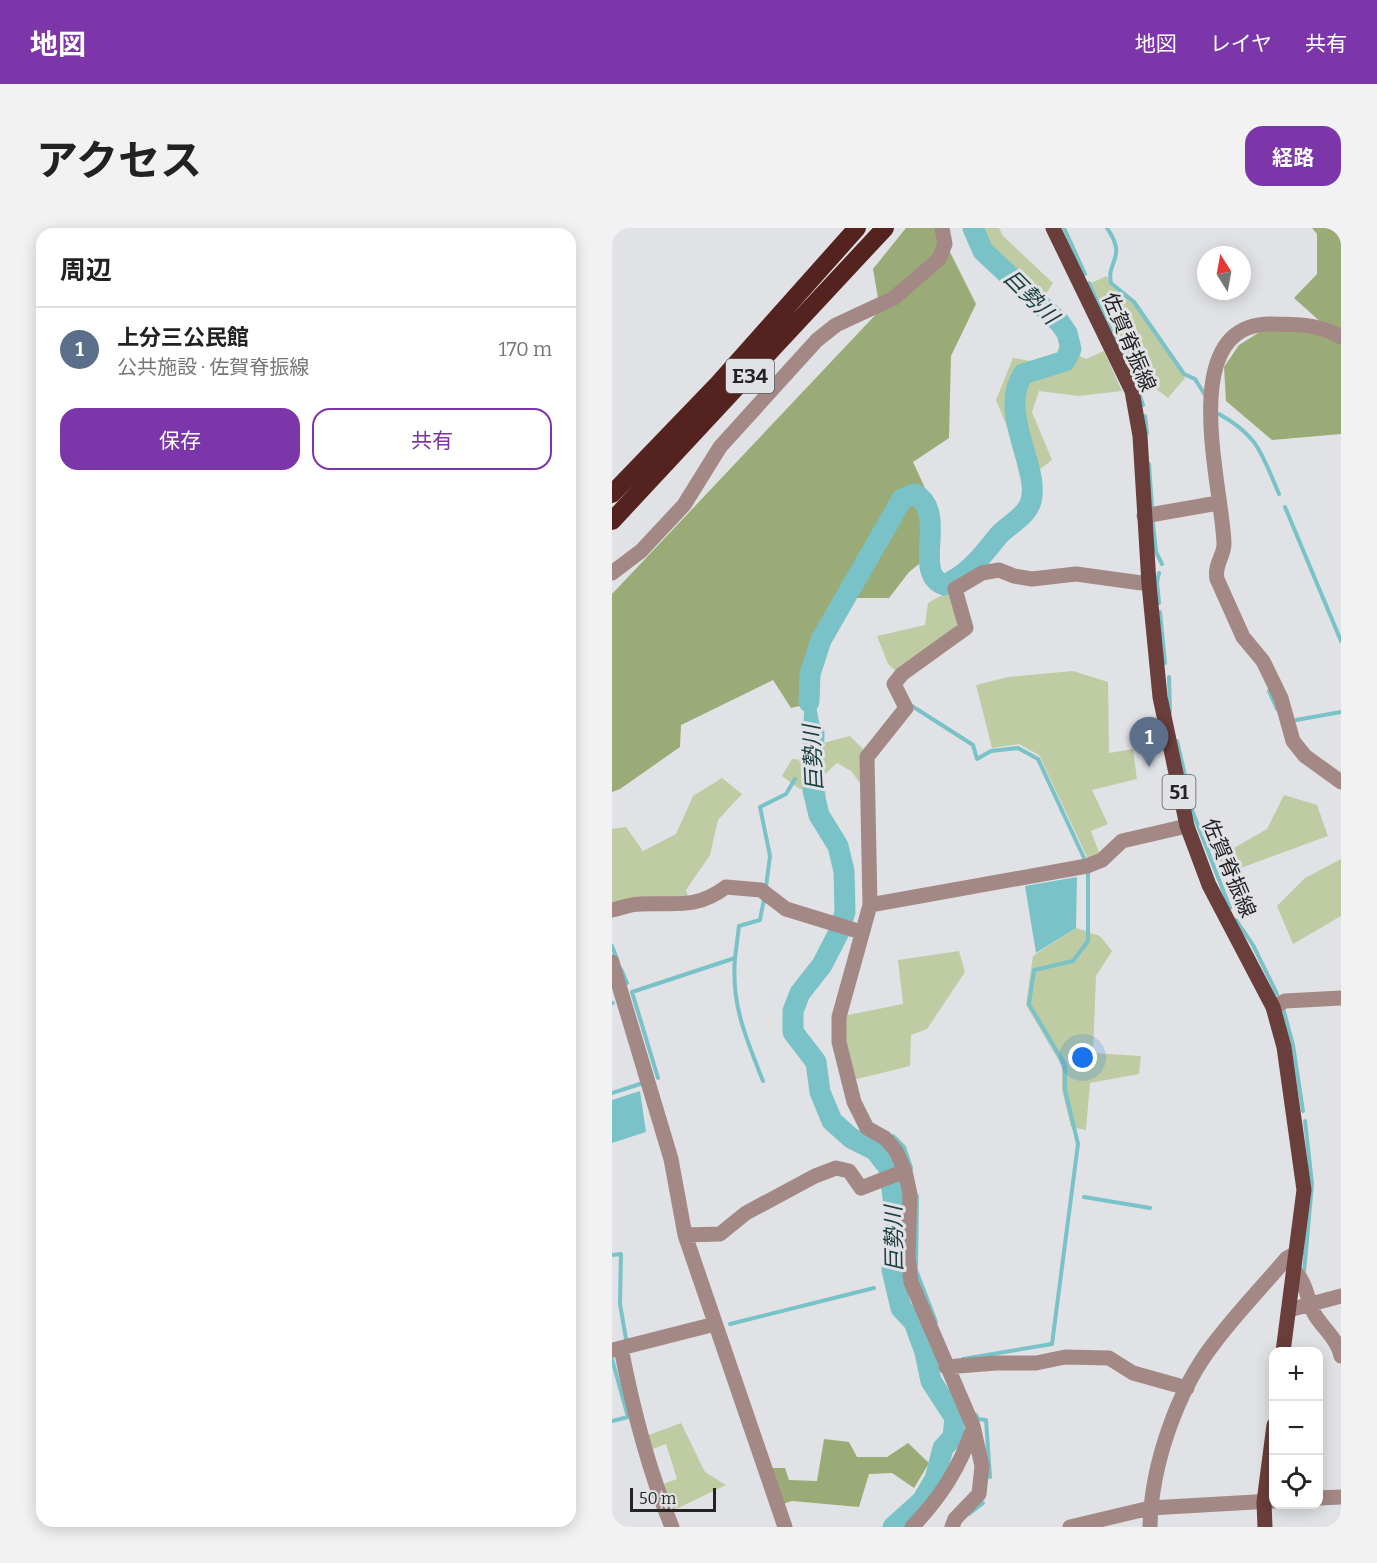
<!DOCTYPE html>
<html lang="ja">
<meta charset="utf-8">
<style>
:root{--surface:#fff;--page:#f2f2f2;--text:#222;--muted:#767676;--line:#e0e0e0;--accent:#7c36a9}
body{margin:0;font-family:Bitter,"Noto Sans JP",serif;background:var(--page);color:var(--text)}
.controls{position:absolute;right:18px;bottom:18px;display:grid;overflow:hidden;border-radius:12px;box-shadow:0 3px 15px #0003}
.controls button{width:54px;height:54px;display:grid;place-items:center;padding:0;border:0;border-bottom:2px solid var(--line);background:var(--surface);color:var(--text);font:30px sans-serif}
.compass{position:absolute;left:585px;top:18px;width:54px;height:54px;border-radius:50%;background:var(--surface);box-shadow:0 3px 15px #0003;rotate:349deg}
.scale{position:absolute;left:18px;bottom:15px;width:86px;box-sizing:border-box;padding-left:6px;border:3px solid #242425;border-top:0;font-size:16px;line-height:21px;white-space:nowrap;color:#242425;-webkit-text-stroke:4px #e1e2e5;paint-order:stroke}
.you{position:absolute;left:471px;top:830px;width:21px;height:21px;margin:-15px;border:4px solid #fff;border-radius:50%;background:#1a73e8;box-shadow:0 0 0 9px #1a73e833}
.badge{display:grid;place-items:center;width:39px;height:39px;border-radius:50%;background:var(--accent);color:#fff;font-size:20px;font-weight:700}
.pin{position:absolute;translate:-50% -50px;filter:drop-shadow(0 2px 3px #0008)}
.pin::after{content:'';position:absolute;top:32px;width:21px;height:18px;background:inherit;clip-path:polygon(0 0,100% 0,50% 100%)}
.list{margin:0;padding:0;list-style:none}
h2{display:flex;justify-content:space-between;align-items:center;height:78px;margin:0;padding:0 24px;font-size:26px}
h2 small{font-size:20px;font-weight:400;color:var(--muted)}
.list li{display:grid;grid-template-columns:39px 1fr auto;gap:18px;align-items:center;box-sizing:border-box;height:84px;padding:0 24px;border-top:2px solid var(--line)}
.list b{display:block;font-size:22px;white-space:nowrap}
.list p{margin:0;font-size:20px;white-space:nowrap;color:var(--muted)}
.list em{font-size:20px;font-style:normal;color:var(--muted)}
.actions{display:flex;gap:12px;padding:18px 24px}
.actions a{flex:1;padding:14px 0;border:2px solid var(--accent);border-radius:18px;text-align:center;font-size:21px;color:var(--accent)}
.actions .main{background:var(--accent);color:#fff}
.icon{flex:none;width:33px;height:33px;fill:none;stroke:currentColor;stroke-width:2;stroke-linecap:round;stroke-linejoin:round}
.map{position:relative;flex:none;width:729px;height:1299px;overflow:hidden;border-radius:18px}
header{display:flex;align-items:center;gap:36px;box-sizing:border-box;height:84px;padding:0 30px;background:var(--accent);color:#fff}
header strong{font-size:28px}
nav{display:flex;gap:33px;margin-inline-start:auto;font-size:21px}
.intro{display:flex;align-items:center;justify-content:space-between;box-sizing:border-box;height:144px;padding:0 36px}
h1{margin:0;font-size:42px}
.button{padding:15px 27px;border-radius:18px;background:var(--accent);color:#fff;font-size:21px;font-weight:700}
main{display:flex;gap:36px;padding:0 36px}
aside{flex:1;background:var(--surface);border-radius:18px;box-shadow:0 3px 15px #0003}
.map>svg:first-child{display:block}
.green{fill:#bfcca3}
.forest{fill:#9bab77}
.water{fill:#79c2c8}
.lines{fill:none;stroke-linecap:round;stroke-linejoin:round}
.stream{stroke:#79c2c8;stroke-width:4}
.river{stroke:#79c2c8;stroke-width:21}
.minor{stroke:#a38885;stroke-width:15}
.major{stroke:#6a3e3a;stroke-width:15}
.highway{stroke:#542320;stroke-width:18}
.labels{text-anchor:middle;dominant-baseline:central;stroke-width:6;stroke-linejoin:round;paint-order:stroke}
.shield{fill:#e1e2e5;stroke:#5d5d5f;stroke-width:1.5}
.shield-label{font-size:20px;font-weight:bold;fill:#242425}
.street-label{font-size:21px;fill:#242425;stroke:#e1e2e5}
.water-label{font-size:22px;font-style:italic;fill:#1c4043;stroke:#e1e2e5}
</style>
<header>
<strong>地図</strong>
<nav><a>地図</a><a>レイヤ</a><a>共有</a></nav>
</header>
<div class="intro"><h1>アクセス</h1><a class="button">経路</a></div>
<main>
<aside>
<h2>周辺<small></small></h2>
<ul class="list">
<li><span class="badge" style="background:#5c6f8a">1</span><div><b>上分三公民館</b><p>公共施設 · 佐賀脊振線</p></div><em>170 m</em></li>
</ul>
<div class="actions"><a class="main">保存</a><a>共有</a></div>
</aside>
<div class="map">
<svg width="729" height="1299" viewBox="0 0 729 1299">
<rect width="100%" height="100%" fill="#e1e2e5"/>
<!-- green -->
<path class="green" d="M 351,0 L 387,0 L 391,8 L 441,55 L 423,83 L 375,39 Z
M 495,48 C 498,61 512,66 521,75 C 541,97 556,126 573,150 L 556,170 L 523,145 L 479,55 Z
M 447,118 L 474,131 L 492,123 L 510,163 L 467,168 L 427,163 L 420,184 L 440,232 L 427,242 L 425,268 L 410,259 L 400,211 L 384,172 L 401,130 L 425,134 L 444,130 Z
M 339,362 L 351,400 L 285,444 L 276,436 L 265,408 L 313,397 L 316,375 Z
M 461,443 L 496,454 L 497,525 L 521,521 L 525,551 L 480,562 L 496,596 L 479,603 L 488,627 L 476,631 L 427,527 L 407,516 L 380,520 L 364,457 L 396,449 Z
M 238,508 L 258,528 L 258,569 L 239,543 L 225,535 L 212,547 L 214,568 L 186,560 L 170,548 L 180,531 L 207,533 L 211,515 Z
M 110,550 L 130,566 L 106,592 L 98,627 L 74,662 L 80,680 L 0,685 L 0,601 L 14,599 L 31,623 L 64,606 L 81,568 Z
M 672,567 L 705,577 L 716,608 L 610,647 L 603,631 L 655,601 Z
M 729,631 L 729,688 L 681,716 L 665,678 L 693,650 Z
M 464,700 L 488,708 L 500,723 L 484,748 L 481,825 L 529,828 L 527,846 L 478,855 L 474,902 L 459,899 L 450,862 L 450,838 L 414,777 L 421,728 Z
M 347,723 L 353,744 L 315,801 L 299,807 L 298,838 L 241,852 L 232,813 L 231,788 L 291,776 L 286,732 Z
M 69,1195 L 93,1244 L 114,1257 L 58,1284 L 40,1260 L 65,1251 L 54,1216 L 30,1225 L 26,1211 Z"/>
<!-- forest -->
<path class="forest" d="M 294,0 L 326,0 L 364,76 L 339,128 L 337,210 L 301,234 L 324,284 L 327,320 L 297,344 L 277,370 L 241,370 L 214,413 L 207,434 L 198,446 L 192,477 L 179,480 L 161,452 L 69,497 L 68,519 L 8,561 L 0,564 L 0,366 L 268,82 L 261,41 Z
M 700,0 L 729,0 L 729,206 L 660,212 L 614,173 L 612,139 L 627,117 L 654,100 L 712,97 L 682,70 L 705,46 L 705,6 Z
M 212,1211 L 237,1214 L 245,1229 L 275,1229 L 296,1215 L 317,1235 L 302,1260 L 280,1245 L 257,1246 L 247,1279 L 180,1273 L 161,1279 L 148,1240 L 173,1240 L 177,1252 L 205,1253 Z"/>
<!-- water -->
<path class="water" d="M 198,446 L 211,515 L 207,533 L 190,531 L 193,462 Z
M 465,649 L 464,700 L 424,725 L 413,658 Z
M 28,863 L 34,904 L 0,915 L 0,872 Z"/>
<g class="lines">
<!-- stream -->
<path class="stream" d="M 452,0 L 473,46
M 495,0 C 516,30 494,33 499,55 L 522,74 L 572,146 L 583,151 L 595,170
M 477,55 L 525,158
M 527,165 L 531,177
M 607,186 C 647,208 650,227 667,266
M 533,188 L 535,205
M 537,236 L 540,279
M 673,279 L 729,413
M 541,295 L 544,324 L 550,336
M 547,375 L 545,354 L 547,345
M 548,384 L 553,435
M 557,449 L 558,484
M 657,463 L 665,481
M 300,478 L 361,517 L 365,531 L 379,523 L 406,520 L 426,531 L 473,632
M 684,492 L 729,484
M 565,513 L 577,564
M 578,577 L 618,680
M 154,659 L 158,628 L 148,579 L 174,566 L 183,551
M 624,692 L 641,717 L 665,766
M 0,718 L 5,731
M 123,730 C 119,777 134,810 151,853
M 9,741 L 15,755
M 0,775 L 1,775
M 671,780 L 681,817 L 691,883
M 46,850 L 20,764 L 123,730 L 127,698 L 148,692 L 152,671
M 0,865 L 28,856
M 281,908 L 292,919 L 299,940
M 305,968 L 304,1042 L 324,1094
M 472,969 L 538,980
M 0,1027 L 9,1026 L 8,1076 L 14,1111
M 692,1044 L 700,956 L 693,893
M 118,1096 L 262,1060
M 351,1131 L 440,1116 L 466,916 L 453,862 L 453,837 L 417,776 L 422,742 L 461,733 L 476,713 L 476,645
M 364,1187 L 366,1191 L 374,1192 L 378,1249
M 0,1193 L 16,1189 L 0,1131
M 357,1286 L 371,1275"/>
<!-- river -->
<path class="river" d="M 197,474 L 198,446 L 209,412 L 290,271 L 303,266 C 337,285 299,345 332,357 C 356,347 370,328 386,308 C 396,297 412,290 418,276 C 431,243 385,187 411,146 L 453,133 L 459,121 L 455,105 L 448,95 L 371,23 L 361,0
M 202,504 L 201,562 L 207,587 L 226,618 L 232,643 L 233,684 L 227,704 L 210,737 L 188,765 L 181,783 L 181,804 L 204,834 L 208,864 L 220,893 L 239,910 L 263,922 L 277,940 L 284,991 L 280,1042 L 289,1080 L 302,1094 L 313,1124 L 319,1153 L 343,1190 L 341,1209 L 331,1220 L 323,1251 L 310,1273 L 281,1299"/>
<!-- minor -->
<path class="minor" d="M 729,109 C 706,96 685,96 658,96 C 562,97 611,261 612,316 C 612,328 602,337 605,351 L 631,409 L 651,433 L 669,470 L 681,513 L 693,528 L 729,554
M 532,288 L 606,275
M 0,345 L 29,323 L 72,277 L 108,219 L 205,112 L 224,97 L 282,70 L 327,31 L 333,16 L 330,0
M 258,677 L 475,638 L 490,632 L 510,613 L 575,598
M 0,682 C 9,680 19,676 28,676 C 63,674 83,682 114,659 L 149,662 L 174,681 L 249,704
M 0,734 L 59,931 L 73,1007 L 173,1299
M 661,779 L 673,773 L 729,770
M 73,1007 L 108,1006 L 134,985 L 203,948 L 224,940 L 237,943 L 249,960 L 293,943
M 682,1043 C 695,1054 695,1073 703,1087 C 711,1100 726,1112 729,1128
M 677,1082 L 729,1068
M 9,1120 C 21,1182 36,1241 60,1299
M 1,1122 L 103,1096
M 334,1139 L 384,1135 L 424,1135 L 453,1129 L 497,1130 L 521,1145 L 575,1160
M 706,1270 L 729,1269
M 300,1299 C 329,1269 348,1239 361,1200
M 340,1299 L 343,1291 L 367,1266 L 370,1238 L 361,1198 L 299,1054 L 296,1029 L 298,966 L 293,943 L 284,923 L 273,910 L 255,900 L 242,874 L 227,814 L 227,789 L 258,677 L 255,529 L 294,480 L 282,456 L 290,446 L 354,400 L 343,361 L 370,345 L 387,342 L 402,348 L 420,351 L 464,346 L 537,356
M 458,1299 L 538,1280 L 662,1273
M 538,1299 C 539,1238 565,1162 603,1114 C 625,1085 651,1058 675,1030 L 684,1025"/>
<!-- major -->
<path class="major" d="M 441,0 L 520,163 L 528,208 L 537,356 L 548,469 L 575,598 L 597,657 L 661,779 L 672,819 L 692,962 L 671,1124
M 653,1299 L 652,1274 L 662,1197"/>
<!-- highway -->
<path class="highway" d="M 0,266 L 106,156 L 245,0
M 0,293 L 273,0"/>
</g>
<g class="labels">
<!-- shield labels -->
<g class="shield">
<rect x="114" y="131" width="48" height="34" rx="4.5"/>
<rect x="550.5" y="547" width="33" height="34" rx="4.5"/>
</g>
<g class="shield-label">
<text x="138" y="148">E34</text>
<text x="567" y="564">51</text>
</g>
<!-- street labels -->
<g class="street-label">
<text transform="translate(517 114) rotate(67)">佐賀脊振線</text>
<text transform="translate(617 640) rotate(67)">佐賀脊振線</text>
</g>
<!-- water labels -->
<g class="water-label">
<text transform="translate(419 69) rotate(45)">巨勢川</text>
<text transform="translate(201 530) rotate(-93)">巨勢川</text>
<text transform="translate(282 1011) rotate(-91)">巨勢川</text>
</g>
</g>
</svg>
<div class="controls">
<button>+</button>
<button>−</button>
<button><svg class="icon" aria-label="locate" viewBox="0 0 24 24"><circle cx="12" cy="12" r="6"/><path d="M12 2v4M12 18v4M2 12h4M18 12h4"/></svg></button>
</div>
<svg class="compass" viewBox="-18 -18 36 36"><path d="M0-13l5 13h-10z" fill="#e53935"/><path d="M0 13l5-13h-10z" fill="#767676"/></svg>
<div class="scale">50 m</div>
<div class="you"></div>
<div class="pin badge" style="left:537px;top:539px;background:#5c6f8a">1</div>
</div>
</main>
